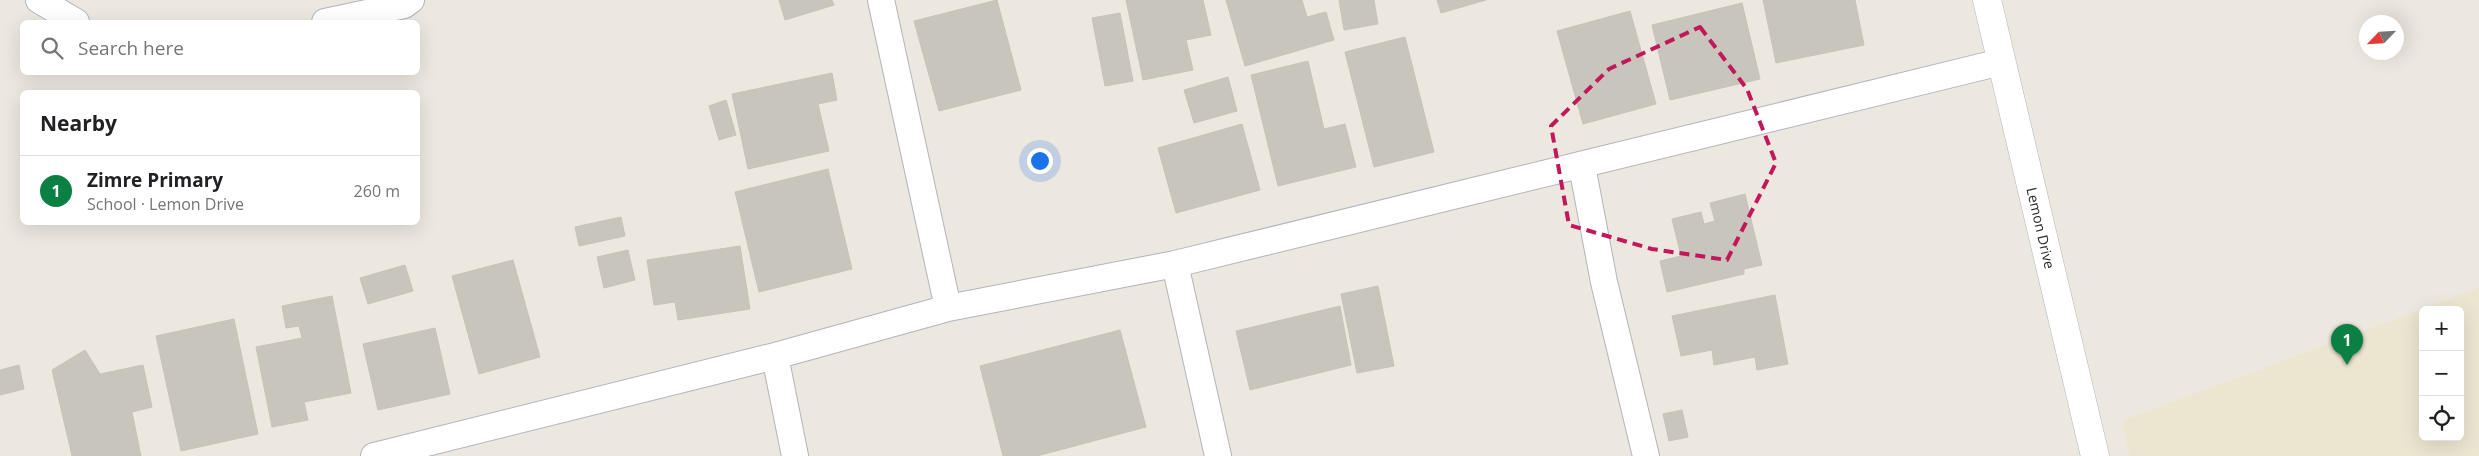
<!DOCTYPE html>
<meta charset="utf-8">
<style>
:root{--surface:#fff;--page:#f6f6f6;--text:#202124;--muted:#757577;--line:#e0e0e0;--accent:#0b8043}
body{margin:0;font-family:"Open Sans",sans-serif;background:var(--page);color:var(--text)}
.controls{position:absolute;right:15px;bottom:15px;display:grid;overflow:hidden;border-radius:8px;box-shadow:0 5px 20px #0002}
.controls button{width:45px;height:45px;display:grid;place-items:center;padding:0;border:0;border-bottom:1px solid var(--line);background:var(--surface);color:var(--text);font:25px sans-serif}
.compass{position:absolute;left:2359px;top:15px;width:45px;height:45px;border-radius:50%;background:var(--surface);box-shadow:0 5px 20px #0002;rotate:245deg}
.you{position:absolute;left:1039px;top:160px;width:18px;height:18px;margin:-12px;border:4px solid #fff;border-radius:50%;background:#1a73e8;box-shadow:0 0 0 8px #1a73e833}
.badge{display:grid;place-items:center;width:32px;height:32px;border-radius:50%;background:var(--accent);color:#fff;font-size:16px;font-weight:700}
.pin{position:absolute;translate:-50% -41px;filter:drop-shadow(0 1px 2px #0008)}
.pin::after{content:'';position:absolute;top:26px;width:18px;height:15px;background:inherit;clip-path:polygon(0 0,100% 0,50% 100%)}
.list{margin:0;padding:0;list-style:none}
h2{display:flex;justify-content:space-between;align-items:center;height:65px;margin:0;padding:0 20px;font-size:21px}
h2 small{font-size:16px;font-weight:400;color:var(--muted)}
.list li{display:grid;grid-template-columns:32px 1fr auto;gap:15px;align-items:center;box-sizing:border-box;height:70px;padding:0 20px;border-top:1px solid var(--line)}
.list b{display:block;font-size:19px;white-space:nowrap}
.list p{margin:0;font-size:16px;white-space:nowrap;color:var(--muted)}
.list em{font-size:16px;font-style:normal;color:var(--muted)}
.icon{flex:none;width:28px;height:28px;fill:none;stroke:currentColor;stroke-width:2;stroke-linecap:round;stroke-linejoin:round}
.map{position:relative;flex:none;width:2479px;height:456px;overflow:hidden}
.search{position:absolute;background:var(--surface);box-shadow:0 5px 20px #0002;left:20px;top:20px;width:400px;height:55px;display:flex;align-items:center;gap:12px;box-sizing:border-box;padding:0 18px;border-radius:8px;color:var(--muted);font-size:19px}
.panel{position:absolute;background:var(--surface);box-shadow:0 5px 20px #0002;left:20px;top:90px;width:400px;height:135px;border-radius:8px}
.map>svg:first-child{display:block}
.education{fill:#ece5d0;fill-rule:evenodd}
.building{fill:#c8c5bd;stroke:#c8c3b9}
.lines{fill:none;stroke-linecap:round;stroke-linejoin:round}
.minor-casing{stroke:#b2b4be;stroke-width:28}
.tertiary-casing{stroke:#b2b4be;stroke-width:29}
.minor{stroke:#fff;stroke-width:26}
.tertiary{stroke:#fff;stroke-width:28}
.marked{fill:none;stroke:#c2185b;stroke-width:4;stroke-dasharray:10 6;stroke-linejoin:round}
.labels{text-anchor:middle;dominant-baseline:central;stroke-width:4;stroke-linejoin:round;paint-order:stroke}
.street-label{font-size:14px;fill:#2c2c2c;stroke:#fff}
</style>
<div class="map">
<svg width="2479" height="456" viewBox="0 0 2479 456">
<rect width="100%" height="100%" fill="#ece7df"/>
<!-- education -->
<path class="education" d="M 2479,288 L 2479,456 L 2130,456 L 2122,421 ZM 2423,310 L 2460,310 L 2460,437 L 2423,437 Z"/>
<!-- building -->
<path class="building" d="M 779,0 L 832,0 L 834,5 L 785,20 Z
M 997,0 L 1021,90 L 939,111 L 914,21 Z
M 1126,0 L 1203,0 L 1211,35 L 1186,40 L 1193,70 L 1143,80 Z
M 1226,0 L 1302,0 L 1307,17 L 1326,12 L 1334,40 L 1245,66 Z
M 1339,0 L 1374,0 L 1378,24 L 1344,30 Z
M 1437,0 L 1486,0 L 1441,13 Z
M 1763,0 L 1855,0 L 1864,45 L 1776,63 Z
M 1742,3 L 1760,79 L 1670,100 L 1652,25 Z
M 1630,11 L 1656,104 L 1583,124 L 1557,31 Z
M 1120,13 L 1133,81 L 1105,86 L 1092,18 Z
M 1405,37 L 1434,152 L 1374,167 L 1345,52 Z
M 1308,61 L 1324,129 L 1345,124 L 1356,167 L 1278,186 L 1251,75 Z
M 832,73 L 837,100 L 818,104 L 829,151 L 748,169 L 732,94 Z
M 1228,77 L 1237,111 L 1194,123 L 1184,90 Z
M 726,100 L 736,135 L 719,140 L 709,106 Z
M 1242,124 L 1260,190 L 1176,213 L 1158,148 Z
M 828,169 L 852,269 L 759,292 L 735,192 Z
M 1745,194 L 1762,265 L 1744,269 L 1744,274 L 1667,292 L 1660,261 L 1681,256 L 1672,219 L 1701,212 L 1704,224 L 1715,221 L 1710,203 Z
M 621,217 L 625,236 L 579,246 L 575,227 Z
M 740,246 L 750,309 L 678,320 L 675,302 L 654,305 L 647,260 Z
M 628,250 L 635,280 L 604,288 L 597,257 Z
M 513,260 L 540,357 L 479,374 L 452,276 Z
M 405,265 L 413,291 L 368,304 L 360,278 Z
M 1378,286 L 1394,366 L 1357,373 L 1341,294 Z
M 1775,295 L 1788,364 L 1757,370 L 1755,357 L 1714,365 L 1712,350 L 1681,356 L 1672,316 Z
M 332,296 L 351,393 L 304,402 L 308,420 L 272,427 L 256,347 L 302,338 L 299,326 L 286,328 L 282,306 Z
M 1340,306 L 1351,365 L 1250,390 L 1236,331 Z
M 234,319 L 258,434 L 181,451 L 156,336 Z
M 435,328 L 450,394 L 378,410 L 363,344 Z
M 1120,330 L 1146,427 L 1037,456 L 1003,456 L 980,366 Z
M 85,350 L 100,374 L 143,365 L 152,407 L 132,412 L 141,456 L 72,456 L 52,370 Z
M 19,365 L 24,389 L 0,395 L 0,370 Z
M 1682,410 L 1688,437 L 1669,441 L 1663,414 Z"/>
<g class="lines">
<!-- minor casing -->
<g class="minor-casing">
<path id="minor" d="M 39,0 L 76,22
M 881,0 L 948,308
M 325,22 L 404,5 L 411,0
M 1582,166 L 1604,282 L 1646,456
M 1175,264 L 1218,456
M 775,356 L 795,456
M 374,456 L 775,356 L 948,308 L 1175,264 L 2001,62"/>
</g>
<!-- tertiary casing -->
<g class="tertiary-casing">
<path id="tertiary" d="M 1987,0 L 2095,456"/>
</g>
<!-- minor -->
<use href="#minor" class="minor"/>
<!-- tertiary -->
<use href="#tertiary" class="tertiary"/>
</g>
<!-- marked area -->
<path class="marked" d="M 1700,27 L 1747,89 L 1776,163 L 1727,260 L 1652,249 L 1569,225 L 1551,126 L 1609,69 Z"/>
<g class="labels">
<!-- street labels -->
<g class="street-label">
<text transform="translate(2041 228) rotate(77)">Lemon Drive</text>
</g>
</g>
</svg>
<div class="controls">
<button>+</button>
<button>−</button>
<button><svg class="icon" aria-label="locate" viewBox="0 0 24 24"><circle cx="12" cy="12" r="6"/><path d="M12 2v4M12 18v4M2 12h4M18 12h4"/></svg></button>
</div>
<svg class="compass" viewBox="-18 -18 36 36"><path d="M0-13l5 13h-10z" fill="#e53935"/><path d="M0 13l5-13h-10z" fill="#757577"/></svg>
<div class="you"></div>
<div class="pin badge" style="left:2347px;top:365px">1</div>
<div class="search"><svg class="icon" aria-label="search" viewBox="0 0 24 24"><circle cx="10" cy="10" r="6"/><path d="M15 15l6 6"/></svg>Search here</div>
<section class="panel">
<h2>Nearby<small></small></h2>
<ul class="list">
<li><span class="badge">1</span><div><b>Zimre Primary</b><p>School · Lemon Drive</p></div><em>260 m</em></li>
</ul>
</section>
</div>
